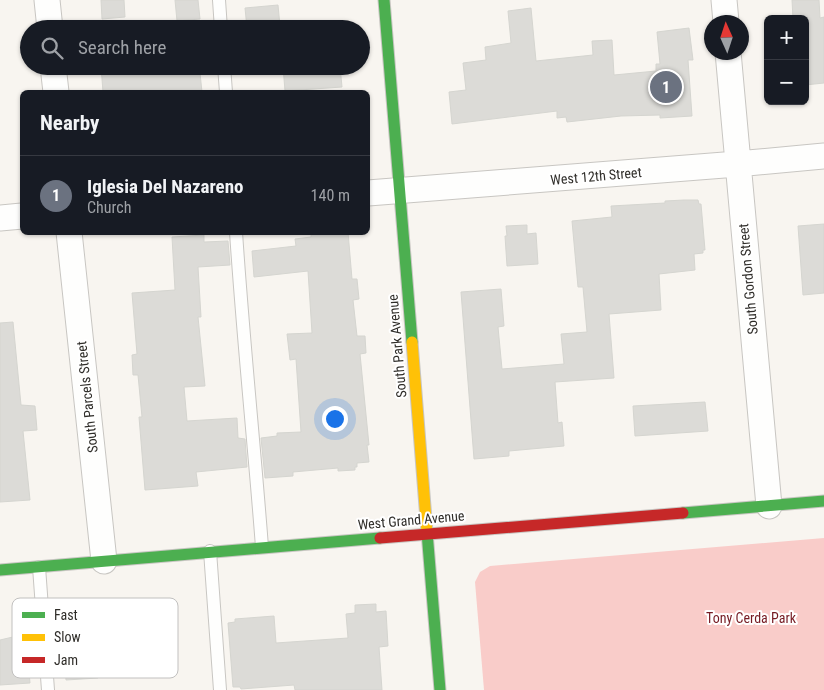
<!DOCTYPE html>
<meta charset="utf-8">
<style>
:root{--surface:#171b24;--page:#242831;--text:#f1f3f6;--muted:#9ea1a6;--line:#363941;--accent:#75736f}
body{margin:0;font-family:"Roboto Condensed",sans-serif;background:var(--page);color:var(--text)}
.controls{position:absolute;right:15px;top:15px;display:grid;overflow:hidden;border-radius:8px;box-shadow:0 1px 4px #0004}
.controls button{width:45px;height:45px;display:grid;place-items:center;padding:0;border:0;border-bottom:1px solid var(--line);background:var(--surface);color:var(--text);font:25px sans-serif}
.compass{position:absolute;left:704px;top:15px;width:45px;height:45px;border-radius:50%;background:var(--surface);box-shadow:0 1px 4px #0004;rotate:357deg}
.you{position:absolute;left:334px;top:418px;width:18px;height:18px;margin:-12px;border:4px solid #fff;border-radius:50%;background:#1a73e8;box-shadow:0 0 0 8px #1a73e833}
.badge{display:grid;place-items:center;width:32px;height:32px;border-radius:50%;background:var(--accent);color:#fff;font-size:16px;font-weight:700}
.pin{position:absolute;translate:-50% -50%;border:2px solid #fff;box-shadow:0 1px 5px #0006}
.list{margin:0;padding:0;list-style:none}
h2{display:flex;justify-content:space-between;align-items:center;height:65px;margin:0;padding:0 20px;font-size:21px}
h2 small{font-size:16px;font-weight:400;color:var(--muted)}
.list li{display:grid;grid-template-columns:32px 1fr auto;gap:15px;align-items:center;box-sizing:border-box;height:80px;padding:0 20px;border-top:1px solid var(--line)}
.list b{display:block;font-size:19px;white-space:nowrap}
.list p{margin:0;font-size:16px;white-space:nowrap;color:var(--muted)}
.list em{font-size:16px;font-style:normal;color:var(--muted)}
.icon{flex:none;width:28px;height:28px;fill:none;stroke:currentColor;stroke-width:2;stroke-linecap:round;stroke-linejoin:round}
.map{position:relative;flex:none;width:824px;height:690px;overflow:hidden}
.search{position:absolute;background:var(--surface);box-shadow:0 1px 4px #0004;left:20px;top:20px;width:350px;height:55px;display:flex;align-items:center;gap:12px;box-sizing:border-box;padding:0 18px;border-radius:28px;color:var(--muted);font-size:19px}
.panel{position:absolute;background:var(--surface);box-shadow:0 1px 4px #0004;left:20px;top:90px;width:350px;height:145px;border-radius:8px}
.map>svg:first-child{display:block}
.green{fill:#f9ccc9}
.building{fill:#dcdbd7;stroke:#d5d5d0}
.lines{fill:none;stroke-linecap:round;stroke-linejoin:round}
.lane-casing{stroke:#c8c6c2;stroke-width:14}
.street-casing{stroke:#c8c6c2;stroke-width:27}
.fast-casing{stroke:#c8c6c2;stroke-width:13}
.slow-casing{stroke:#c8c6c2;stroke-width:13}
.jam-casing{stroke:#c8c6c2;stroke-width:13}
.lane{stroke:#fefefd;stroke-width:12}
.street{stroke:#fefefd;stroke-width:25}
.fast{stroke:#4caf50;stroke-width:11}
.slow{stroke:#ffc107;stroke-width:11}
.jam{stroke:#c62828;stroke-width:11}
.labels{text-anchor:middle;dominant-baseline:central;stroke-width:4;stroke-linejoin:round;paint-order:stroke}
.street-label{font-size:14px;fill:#2f2d29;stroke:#fff}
.park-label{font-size:14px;fill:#761b23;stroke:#fff}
.key{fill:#fff;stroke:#c1c0bf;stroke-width:1}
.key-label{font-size:14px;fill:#2f2d29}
</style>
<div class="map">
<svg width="824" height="690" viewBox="0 0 824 690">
<rect width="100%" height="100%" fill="#f8f5f0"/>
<!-- green -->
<path class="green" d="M 824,538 L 824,690 L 484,690 L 475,582 L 480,572 L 490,566 Z"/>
<!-- building -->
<path class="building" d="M 101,0 L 124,0 L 125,17 L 102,19 Z
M 175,0 L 198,0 L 200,19 L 177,21 Z
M 792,0 L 819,0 L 820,18 L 824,17 L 824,83 L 805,85 L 805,19 L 793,19 Z
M 278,5 L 280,26 L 247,28 L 245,8 Z
M 531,8 L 536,61 L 593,55 L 592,41 L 612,40 L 614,75 L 656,71 L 656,64 L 660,64 L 657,32 L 689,28 L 693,60 L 688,60 L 692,116 L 660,118 L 660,115 L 621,116 L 567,122 L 566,117 L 557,118 L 557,111 L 452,124 L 449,92 L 466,90 L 463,63 L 486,60 L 485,47 L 511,43 L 508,11 Z
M 101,66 L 169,66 L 170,74 L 200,73 L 202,92 L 103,92 Z
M 283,66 L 340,66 L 342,87 L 285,91 Z
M 684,200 L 698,200 L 699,204 L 701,204 L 705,250 L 703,250 L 703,253 L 694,254 L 695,270 L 659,274 L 661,310 L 609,314 L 614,378 L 555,382 L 558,423 L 562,422 L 564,446 L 509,451 L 509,456 L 474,459 L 461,292 L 501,289 L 504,326 L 498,327 L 502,369 L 564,364 L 561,334 L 587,332 L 583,287 L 578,287 L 572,221 L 612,217 L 611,206 L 665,203 L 665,201 Z
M 824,224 L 824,293 L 803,295 L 798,226 Z
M 527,225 L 527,234 L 536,233 L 538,264 L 507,266 L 505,236 L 507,236 L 506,226 Z
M 326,232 L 348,232 L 352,279 L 357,279 L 359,299 L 353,300 L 357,336 L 365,336 L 366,353 L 360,354 L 369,445 L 367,445 L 369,462 L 357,463 L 357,467 L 355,467 L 355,470 L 338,471 L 338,468 L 293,472 L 293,476 L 265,478 L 261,438 L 277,436 L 277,433 L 301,432 L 296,359 L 290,360 L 287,334 L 312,333 L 308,271 L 254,277 L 252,251 L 296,246 L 295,239 L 311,237 L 311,234 Z
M 204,235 L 204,242 L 228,241 L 230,265 L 198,267 L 201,317 L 198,317 L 205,386 L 184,387 L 187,421 L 237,418 L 238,438 L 245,439 L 247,467 L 196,472 L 198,486 L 145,490 L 139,417 L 142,417 L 138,375 L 133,375 L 132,355 L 137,354 L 132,293 L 175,290 L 172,237 Z
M 13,322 L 21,405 L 35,406 L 37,430 L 23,431 L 30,500 L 0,502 L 0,323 Z
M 705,402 L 708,431 L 635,436 L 633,406 Z
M 376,604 L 376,612 L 386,611 L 388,646 L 379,647 L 382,690 L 295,690 L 294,685 L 241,689 L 240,687 L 233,687 L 228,623 L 235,622 L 235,619 L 274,616 L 276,643 L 348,638 L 346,614 L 355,613 L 355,605 Z
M 80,631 L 82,633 L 93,632 L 94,640 L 95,640 L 98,678 L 66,680 L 63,635 L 69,634 L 70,632 Z
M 17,636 L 19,638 L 26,637 L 30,683 L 0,685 L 0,640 Z"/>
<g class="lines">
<!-- lane casing -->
<g class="lane-casing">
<path id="lane" d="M 219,0 L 221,29
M 224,66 L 226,92
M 236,232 C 243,338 254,442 262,547
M 210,551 L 220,690
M 39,567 L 48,690"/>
</g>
<!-- street casing -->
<g class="street-casing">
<path id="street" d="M 47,0 L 50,29
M 724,0 L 726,22
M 728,52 L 769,506
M 53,66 L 56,92
M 368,193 L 737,164 L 824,156
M 0,218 L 22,216
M 69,232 L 104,561"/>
</g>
<!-- fast casing -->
<g class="fast-casing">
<path id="fast" d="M 384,0 L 412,342
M 683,513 L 824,501
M 427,532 L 440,690
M 0,570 L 380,538"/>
</g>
<!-- slow casing -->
<g class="slow-casing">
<path id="slow" d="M 412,342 L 427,532"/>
</g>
<!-- jam casing -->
<g class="jam-casing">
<path id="jam" d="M 380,538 L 683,513"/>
</g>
<!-- lane -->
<use href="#lane" class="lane"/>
<!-- street -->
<use href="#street" class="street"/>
<!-- fast -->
<use href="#fast" class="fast"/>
<!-- slow -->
<use href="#slow" class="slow"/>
<!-- jam -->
<use href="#jam" class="jam"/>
</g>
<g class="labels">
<!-- street labels -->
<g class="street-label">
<text transform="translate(596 176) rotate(-5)">West 12th Street</text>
<text transform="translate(748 279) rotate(-95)">South Gordon Street</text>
<text transform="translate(397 346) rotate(-95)">South Park Avenue</text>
<text transform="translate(87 397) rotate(-96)">South Parcels Street</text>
<text transform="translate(411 520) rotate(-5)">West Grand Avenue</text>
</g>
<!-- park labels -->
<g class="park-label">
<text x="751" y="618">Tony Cerda Park</text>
</g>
</g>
<!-- legend -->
<rect x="12" y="598" width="166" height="80" rx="8" class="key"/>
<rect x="22" y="612" width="23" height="6" fill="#4caf50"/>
<rect x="22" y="634" width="23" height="7" fill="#ffc107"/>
<rect x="22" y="657" width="23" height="6" fill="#c62828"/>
<g class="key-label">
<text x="54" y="620">Fast</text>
<text x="54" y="642">Slow</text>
<text x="54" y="665">Jam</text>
</g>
</svg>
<div class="controls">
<button>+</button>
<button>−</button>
</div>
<svg class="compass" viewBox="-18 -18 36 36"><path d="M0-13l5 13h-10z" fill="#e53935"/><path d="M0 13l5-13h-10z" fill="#9ea1a6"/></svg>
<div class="you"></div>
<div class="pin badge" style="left:666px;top:87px;background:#6b7280">1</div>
<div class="search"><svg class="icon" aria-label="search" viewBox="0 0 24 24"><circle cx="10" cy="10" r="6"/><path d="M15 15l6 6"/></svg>Search here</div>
<section class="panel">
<h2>Nearby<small></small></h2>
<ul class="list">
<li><span class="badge" style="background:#6b7280">1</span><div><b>Iglesia Del Nazareno</b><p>Church</p></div><em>140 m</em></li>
</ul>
</section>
</div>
